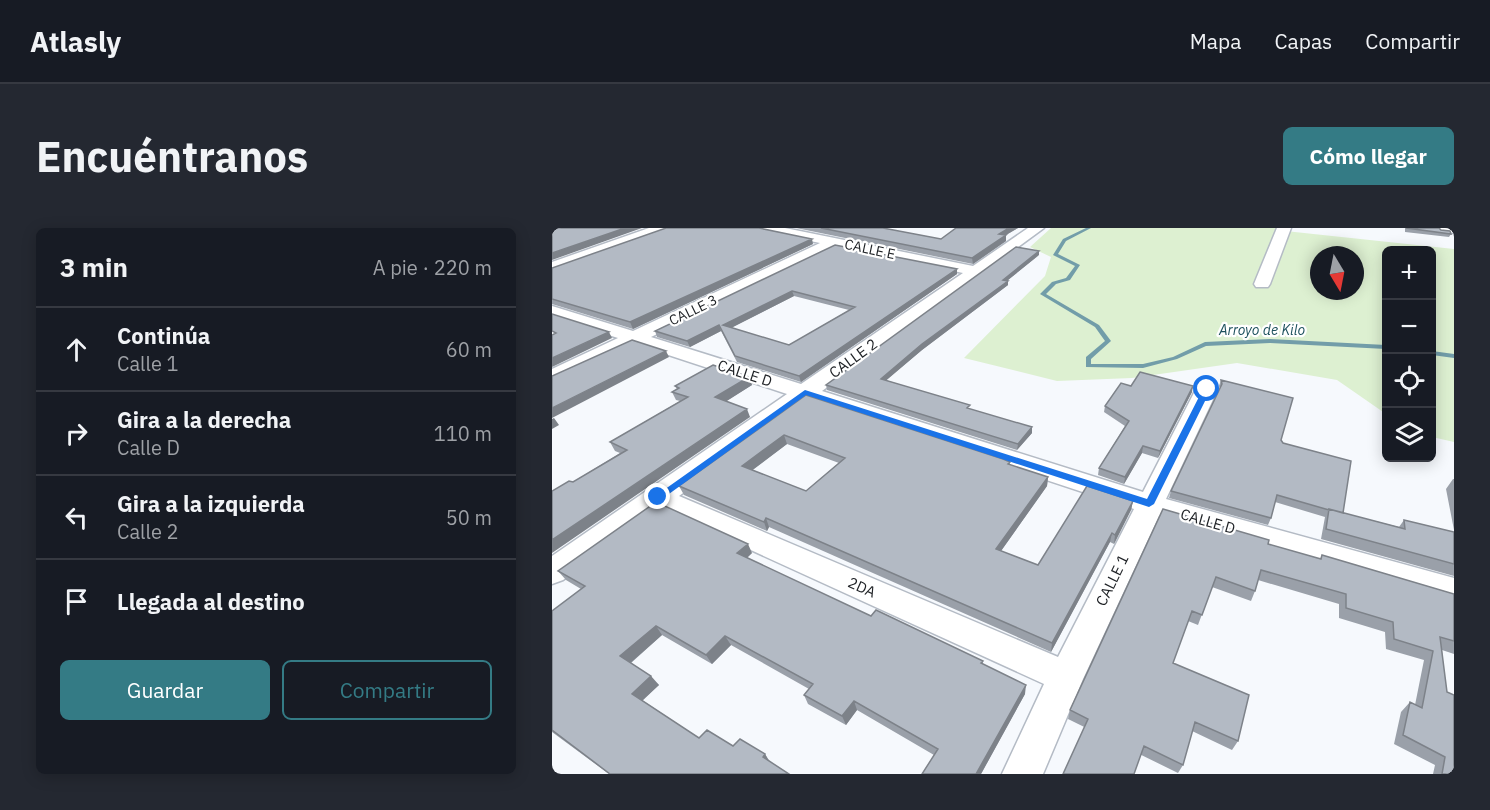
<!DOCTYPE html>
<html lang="es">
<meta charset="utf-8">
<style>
:root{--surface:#171b24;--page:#242831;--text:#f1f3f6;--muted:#9ea1a6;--line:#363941;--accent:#347b85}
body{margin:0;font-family:"IBM Plex Sans",sans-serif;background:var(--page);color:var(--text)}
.controls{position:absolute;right:18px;top:18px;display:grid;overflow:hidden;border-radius:9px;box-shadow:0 3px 15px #0003}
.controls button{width:54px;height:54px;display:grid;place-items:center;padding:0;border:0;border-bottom:2px solid var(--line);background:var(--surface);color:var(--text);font:30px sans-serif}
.compass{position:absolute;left:758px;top:18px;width:54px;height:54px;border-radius:50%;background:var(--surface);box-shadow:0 3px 15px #0003;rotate:170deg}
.stop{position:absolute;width:18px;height:18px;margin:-14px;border:4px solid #1a73e8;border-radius:50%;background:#fff}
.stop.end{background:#1a73e8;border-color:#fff;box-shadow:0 2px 6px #0008}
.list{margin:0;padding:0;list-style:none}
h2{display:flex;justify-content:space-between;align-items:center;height:78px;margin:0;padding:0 24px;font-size:26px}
h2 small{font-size:20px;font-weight:400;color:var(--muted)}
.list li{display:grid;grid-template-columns:39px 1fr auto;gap:18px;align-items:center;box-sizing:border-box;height:84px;padding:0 24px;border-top:2px solid var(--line)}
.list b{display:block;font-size:22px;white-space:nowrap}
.list p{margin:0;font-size:20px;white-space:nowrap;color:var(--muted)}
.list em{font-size:20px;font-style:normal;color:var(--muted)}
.actions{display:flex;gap:12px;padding:18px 24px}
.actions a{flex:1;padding:14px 0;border:2px solid var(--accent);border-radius:9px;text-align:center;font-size:21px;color:var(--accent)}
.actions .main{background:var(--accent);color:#fff}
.icon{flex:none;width:33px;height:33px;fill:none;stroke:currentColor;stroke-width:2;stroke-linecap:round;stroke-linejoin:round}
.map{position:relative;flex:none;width:902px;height:546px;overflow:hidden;border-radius:9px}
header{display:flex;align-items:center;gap:36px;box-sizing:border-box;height:84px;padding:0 30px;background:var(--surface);border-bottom:2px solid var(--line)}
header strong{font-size:28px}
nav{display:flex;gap:33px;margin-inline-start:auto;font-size:21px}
.intro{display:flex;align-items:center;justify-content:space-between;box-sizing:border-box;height:144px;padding:0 36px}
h1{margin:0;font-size:42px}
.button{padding:15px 27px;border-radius:9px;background:var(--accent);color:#fff;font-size:21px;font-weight:700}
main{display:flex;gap:36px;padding:0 36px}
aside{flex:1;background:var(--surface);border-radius:9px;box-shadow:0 3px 15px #0003}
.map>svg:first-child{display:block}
.green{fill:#ddf0d1;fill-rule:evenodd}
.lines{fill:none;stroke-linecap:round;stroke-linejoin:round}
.stream{fill:#729da9;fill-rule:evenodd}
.minor-casing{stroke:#b4bbc5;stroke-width:3}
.minor{fill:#fff;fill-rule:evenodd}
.wall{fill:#9aa0a9;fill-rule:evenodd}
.shaded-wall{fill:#7d8289}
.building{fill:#b3bac4;stroke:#7d8289;stroke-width:1.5;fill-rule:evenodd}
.route{fill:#1a73e8}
.labels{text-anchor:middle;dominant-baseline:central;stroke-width:4.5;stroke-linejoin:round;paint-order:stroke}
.far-street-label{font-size:14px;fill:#1d2024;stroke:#fff}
.far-water-label{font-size:14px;font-style:italic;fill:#1d515d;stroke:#fff}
.street-label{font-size:15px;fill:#1d2024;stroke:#fff}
</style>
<header>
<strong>Atlasly</strong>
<nav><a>Mapa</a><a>Capas</a><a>Compartir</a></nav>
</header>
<div class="intro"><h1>Encuéntranos</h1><a class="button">Cómo llegar</a></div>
<main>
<aside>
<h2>3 min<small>A pie · 220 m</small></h2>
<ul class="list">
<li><svg class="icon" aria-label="ahead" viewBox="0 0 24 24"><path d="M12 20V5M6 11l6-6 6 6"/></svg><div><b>Continúa</b><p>Calle 1</p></div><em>60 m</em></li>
<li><svg class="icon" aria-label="right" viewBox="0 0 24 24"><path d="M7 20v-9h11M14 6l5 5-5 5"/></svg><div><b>Gira a la derecha</b><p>Calle D</p></div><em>110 m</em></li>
<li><svg class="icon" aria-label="left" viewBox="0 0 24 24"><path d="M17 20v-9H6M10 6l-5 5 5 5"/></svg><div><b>Gira a la izquierda</b><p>Calle 2</p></div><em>50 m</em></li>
<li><svg class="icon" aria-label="arrive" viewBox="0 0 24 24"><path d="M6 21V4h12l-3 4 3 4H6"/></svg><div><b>Llegada al destino</b></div></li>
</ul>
<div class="actions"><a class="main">Guardar</a><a>Compartir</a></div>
</aside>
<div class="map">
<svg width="902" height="546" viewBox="0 0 902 546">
<rect width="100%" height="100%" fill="#f6f9fd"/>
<!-- green -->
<path class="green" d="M 499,0 L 724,0 L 724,2 L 902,21 L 902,214 L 880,209 L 880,22 L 834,22 L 834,186 L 785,152 L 685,135 L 580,150 L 505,153 L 412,130 L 493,48 L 499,29 L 478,19 ZM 767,27 L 803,27 L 803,63 L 767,63 Z"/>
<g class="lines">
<!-- stream -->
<path class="stream" d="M 534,0 L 539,0 L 514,13 L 506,26 L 528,37 L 518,52 L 504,56 L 494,66 L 547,97 L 559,113 L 539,131 L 539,136 L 591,136 L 621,129 L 653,114 L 718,111 L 834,117 L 834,121 L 718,115 L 654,118 L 625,131 L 591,140 L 534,139 L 534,129 L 553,113 L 543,99 L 488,66 L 500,54 L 514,50 L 523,38 L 501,27 L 511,11 Z
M 880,123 L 902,126 L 902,130 L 880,127 Z"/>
<!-- minor casing -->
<g class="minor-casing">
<path id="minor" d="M 97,0 L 117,0 L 115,3 L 0,44 L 0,34 Z
M 207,0 L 233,0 L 421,38 L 476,0 L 492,0 L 270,163 L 591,264 L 644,161 L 647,156 L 655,155 L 663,156 L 666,161 L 614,271 L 902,350 L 902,376 L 607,288 L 531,451 L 491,546 L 450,546 L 492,456 L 109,281 L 11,352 L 0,356 L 0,328 L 235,166 L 83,116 L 0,155 L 0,141 L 66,110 L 0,89 L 0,78 L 81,103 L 268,15 L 209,3 ZM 284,19 L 411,45 L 249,156 L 99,109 ZM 256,173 L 582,281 L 506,429 L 127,268 Z
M 725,0 L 739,0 L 718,56 L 716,59 L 704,59 L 702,56 Z
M 885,0 L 902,0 L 902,5 L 887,3 Z"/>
</g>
<!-- minor -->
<use href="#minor" class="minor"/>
</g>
<!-- wall -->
<path class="wall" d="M 244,0 L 331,0 L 389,11 L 466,0 L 454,7 L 454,13 L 421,36 Z
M 853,0 L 887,0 L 889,2 L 899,6 L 897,9 L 853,4 Z
M 261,16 L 81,101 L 0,76 L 0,40 Z
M 283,17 L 405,46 L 249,154 L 185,134 L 169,103 L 138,119 L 105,109 L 103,103 ZM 242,68 L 297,82 L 237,117 L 179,100 Z
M 487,27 L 456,52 L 456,57 L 370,122 L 334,152 L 418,181 L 480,205 L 465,222 L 275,162 L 274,157 Z
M 197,149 L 200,157 L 174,173 L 198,189 L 21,254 L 68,225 L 63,223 L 58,214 L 128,173 L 124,172 L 120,164 L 125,161 L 123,158 Z
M 669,152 L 729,212 L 791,285 L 847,299 L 852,292 L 902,304 L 902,348 L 769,311 L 773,289 L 723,274 L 719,290 L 716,297 L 617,270 L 619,263 L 668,161 L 667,158 Z
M 579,158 L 640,164 L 606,230 L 590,225 L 572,256 L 546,247 L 547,240 L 573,198 L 552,184 L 553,178 Z
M 254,167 L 458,234 L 458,237 L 496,249 L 495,258 L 449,323 L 486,337 L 581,273 L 579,282 L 562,316 L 558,314 L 499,424 L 217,299 L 215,303 L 132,267 L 127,258 ZM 235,216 L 287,235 L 254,263 L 200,242 Z
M 901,251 L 902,251 L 902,302 L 894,261 Z
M 611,281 L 716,316 L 768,331 L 770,327 L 902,366 L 902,426 L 890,422 L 902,546 L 881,546 L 883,537 L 842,516 L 849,484 L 858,474 L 863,477 L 872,432 L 834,421 L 833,404 L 787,390 L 787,376 L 706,352 L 703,363 L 699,373 L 660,359 L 646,397 L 636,393 L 621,435 L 686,513 L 680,522 L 640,503 L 631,537 L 626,545 L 516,491 L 518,482 Z
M 200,325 L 195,330 L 319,388 L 431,433 L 431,436 L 473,466 L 429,546 L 370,546 L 382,527 L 305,482 L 294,497 L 256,476 L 252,467 L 257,461 L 179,417 L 160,436 L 110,407 L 79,435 L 107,457 L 90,472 L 147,510 L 213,526 L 218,534 L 237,546 L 57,546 L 0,504 L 0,383 L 29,361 L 14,352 L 6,343 Z"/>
<!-- shaded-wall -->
<path class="shaded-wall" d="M 73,0 L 90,0 L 0,32 L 0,25 Z
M 457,0 L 466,0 L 447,11 L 447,6 Z
M 454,7 L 454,13 L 421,36 L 420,30 Z
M 260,11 L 261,16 L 81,101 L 78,94 Z
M 487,23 L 487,27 L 451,56 L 451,52 Z
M 405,41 L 405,46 L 249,154 L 247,148 Z
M 456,53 L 456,57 L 370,122 L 330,156 L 329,151 L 370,116 Z
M 240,63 L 242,68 L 173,103 L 171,97 Z
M 167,97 L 169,103 L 138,119 L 135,113 Z
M 57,104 L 60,110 L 0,139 L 0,130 Z
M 114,123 L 117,129 L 0,190 L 0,180 Z
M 197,149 L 200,157 L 167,178 L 163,169 Z
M 641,158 L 640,164 L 606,230 L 608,223 Z
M 195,181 L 198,189 L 0,325 L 0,312 Z
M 2,190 L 7,197 L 0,201 L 0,191 Z
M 480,199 L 480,205 L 465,222 L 466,216 Z
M 232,207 L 235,216 L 194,247 L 190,238 Z
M 591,218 L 590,225 L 572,256 L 573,249 Z
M 496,249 L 495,258 L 444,330 L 444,321 Z
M 581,273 L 579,282 L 562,316 L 563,307 Z
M 214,290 L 217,299 L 215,303 L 212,294 Z
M 560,305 L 558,314 L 499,424 L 500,415 Z
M 196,316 L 200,325 L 190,334 L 185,325 Z
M 104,398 L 110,407 L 76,437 L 68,428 Z
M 173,408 L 179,417 L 160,436 L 154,427 Z
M 99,448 L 107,457 L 88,475 L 80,466 Z
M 474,457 L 473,466 L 429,546 L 424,546 Z
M 302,473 L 305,482 L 294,497 L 290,488 Z
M 213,526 L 218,535 L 211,529 Z"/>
<!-- building -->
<path class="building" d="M 0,0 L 73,0 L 0,25 Z
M 114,0 L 207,0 L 260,11 L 78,94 L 0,71 L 0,40 Z
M 269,0 L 331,0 L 389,11 L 404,0 L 457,0 L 447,6 L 454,7 L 420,30 Z
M 854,0 L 887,0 L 889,2 L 898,3 L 899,6 Z
M 283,17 L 405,41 L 247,148 L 183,128 L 167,97 L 135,113 L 103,103 ZM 240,63 L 303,79 L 237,117 L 171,97 Z
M 464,19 L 487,23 L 451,52 L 456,53 L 370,116 L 329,151 L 418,177 L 415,180 L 480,199 L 466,216 L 274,157 Z
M 0,86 L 57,104 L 0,130 L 0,107 L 4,105 L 0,103 Z
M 80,112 L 114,123 L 0,180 L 0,148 Z
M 161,137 L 197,149 L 163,169 L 195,181 L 0,312 L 0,263 L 17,253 L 21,254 L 75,222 L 58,214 L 136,169 L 120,164 L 127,160 L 123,158 Z
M 588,144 L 641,158 L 608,223 L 591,218 L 573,249 L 547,240 L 577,193 L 553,178 L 569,155 L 579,158 Z
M 669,152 L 741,170 L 729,212 L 731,215 L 799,233 L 791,285 L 777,281 L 777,282 L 725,267 L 719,290 L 619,263 L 670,156 Z
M 254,167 L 451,231 L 458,234 L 456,236 L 496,249 L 444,321 L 486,337 L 535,258 L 581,273 L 563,307 L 560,305 L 500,415 L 214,290 L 212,294 L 127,258 ZM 232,207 L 293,230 L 254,263 L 190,238 Z
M 104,274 L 196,316 L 185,325 L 319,388 L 324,382 L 431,433 L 429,435 L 474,457 L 424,546 L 370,546 L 386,521 L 302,473 L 290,488 L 252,467 L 261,456 L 173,408 L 154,427 L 104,398 L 68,428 L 99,448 L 80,466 L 147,510 L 155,502 L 181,518 L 188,511 L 213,526 L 211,529 L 237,546 L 58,546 L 0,502 L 0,383 L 33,358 L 6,343 Z
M 611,281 L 717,312 L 716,316 L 769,331 L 770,327 L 902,366 L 902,413 L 888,409 L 895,464 L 902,467 L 902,546 L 890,546 L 893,529 L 851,507 L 858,474 L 870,480 L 881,423 L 842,411 L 841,394 L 794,380 L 794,366 L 709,342 L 703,363 L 664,349 L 650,387 L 640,383 L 621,435 L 697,467 L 686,513 L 643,494 L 631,537 L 592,518 L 582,546 L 511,546 L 536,491 L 518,482 Z
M 777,281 L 853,301 L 852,292 L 902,304 L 902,336 L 774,301 Z"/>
<!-- route -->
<path class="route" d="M 655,159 L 659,161 L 602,276 L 597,279 L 254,167 L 110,271 L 106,272 L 102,269 L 253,162 L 595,271 L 651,161 Z"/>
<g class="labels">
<!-- far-street labels -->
<g class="far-street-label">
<text transform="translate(318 21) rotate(12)">CALLE E</text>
<text transform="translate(141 82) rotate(-26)">CALLE 3</text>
</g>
<!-- far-water labels -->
<g class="far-water-label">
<text x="710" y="102">Arroyo de Kilo</text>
</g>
<!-- street labels -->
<g class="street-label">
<text transform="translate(301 130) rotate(-36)">CALLE 2</text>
<text transform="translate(193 145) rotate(18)">CALLE D</text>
<text transform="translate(656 293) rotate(16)">CALLE D</text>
<text transform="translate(560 352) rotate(-64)">CALLE 1</text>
<text transform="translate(310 359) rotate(24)">2DA</text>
</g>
</g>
</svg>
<div class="controls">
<button>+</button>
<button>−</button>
<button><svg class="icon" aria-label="locate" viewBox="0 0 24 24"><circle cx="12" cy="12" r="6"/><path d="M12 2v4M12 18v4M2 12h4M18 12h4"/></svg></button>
<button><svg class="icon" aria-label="layers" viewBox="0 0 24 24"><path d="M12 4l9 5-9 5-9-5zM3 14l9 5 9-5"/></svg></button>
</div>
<svg class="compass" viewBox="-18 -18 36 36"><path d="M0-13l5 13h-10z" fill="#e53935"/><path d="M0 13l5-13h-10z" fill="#9ea1a6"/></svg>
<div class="stop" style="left:655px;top:161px"></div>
<div class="stop end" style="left:106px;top:269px"></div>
</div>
</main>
